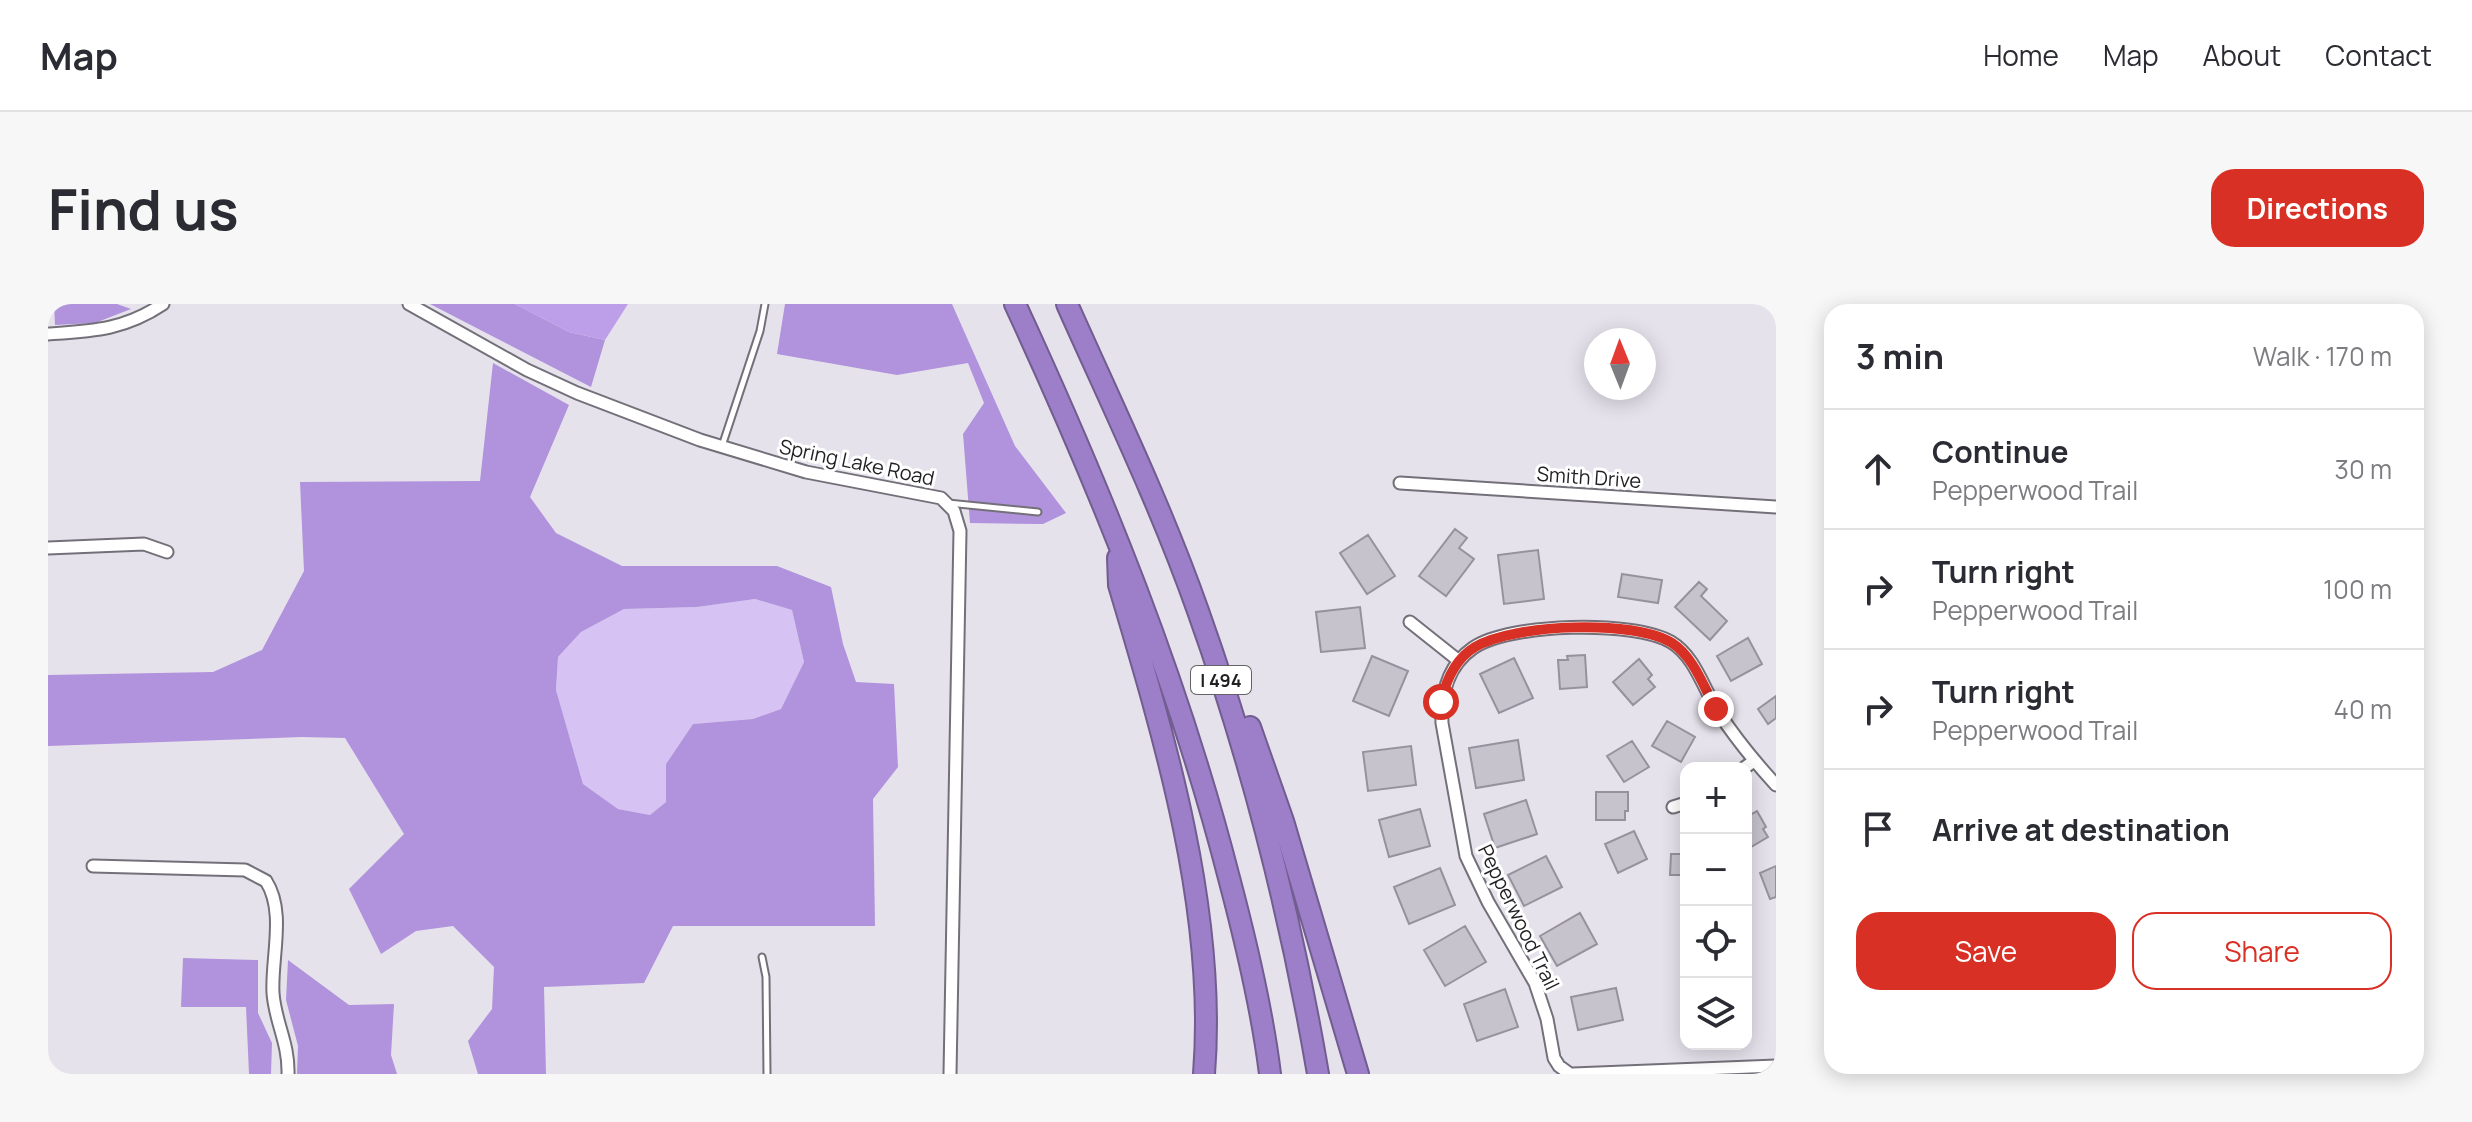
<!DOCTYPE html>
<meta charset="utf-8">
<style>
:root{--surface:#fff;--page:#f7f7f7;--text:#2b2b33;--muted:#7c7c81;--line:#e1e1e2;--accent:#d93025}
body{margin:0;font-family:Manrope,sans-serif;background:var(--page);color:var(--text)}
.controls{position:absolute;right:24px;bottom:24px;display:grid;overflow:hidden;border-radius:16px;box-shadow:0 4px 20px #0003}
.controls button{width:72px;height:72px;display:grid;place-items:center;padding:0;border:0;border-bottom:2px solid var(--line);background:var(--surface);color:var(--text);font:40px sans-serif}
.compass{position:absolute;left:1536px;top:24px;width:72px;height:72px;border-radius:50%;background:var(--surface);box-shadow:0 4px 20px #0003;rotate:359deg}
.stop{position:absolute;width:24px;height:24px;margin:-18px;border:6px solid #d93025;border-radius:50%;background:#fff}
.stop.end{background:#d93025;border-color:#fff;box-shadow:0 2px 8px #0008}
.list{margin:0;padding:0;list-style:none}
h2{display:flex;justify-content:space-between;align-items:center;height:104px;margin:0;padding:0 32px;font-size:34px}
h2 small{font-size:26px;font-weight:400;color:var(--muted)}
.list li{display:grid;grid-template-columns:52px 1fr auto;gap:24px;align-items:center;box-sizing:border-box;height:120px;padding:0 32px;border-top:2px solid var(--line)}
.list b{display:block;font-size:30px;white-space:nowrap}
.list p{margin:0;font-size:26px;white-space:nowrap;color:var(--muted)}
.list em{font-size:26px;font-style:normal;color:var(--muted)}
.actions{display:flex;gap:16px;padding:24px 32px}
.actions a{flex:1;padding:18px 0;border:2px solid var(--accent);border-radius:24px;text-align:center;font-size:28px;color:var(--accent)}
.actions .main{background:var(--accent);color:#fff}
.icon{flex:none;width:44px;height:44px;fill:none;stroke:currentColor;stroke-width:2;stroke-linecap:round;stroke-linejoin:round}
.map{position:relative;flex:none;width:1728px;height:770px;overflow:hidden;border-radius:24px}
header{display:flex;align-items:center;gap:48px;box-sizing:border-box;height:112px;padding:0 40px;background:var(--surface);border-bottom:2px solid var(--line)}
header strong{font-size:38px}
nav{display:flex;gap:44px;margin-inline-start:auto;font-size:28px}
.intro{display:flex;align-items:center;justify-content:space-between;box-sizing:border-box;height:192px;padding:0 48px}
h1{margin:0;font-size:56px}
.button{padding:20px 36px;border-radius:24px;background:var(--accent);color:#fff;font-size:28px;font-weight:700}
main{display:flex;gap:48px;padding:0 48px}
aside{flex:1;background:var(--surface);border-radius:24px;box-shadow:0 4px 20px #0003}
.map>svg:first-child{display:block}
.green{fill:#d6c3f3}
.forest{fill:#b192dd;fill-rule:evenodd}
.water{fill:#bd9ee9}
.building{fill:#c6c3cd;stroke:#96929c;stroke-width:2}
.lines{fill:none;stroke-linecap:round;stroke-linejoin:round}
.lane-casing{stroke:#747079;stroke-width:9}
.street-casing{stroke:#747079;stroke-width:15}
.highway-casing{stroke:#715d8f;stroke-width:24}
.lane{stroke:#fff;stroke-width:5}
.street{stroke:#fff;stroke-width:11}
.highway{stroke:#9d7ec9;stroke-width:20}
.route{stroke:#d93025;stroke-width:10}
.labels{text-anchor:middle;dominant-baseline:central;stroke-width:6;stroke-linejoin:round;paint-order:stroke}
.shield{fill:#fff;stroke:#636264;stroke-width:2}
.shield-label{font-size:18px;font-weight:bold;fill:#201f22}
.street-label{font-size:20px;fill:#201f22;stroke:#fff}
</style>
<header>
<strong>Map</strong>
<nav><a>Home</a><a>Map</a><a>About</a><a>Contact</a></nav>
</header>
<div class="intro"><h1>Find us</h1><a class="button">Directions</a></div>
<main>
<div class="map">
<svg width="1728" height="770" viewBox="0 0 1728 770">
<rect width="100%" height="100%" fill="#e6e2ec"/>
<!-- green -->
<path class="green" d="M 707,295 L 744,306 L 756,358 L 733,405 L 705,415 L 645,420 L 618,460 L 618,498 L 602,511 L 570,505 L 535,480 L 508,386 L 510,353 L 533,328 L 576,305 L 649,303 Z"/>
<!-- forest -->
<path class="forest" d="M 6,0 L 69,0 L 83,5 L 47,19 L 7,21 Z
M 382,0 L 467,0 L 521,28 L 557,36 L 543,83 Z
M 737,0 L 904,0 L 967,142 L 1018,209 L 995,220 L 922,219 L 915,130 L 936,99 L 920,59 L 849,71 L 729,50 Z
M 445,59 L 521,101 L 482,193 L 508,229 L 574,262 L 729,262 L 783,283 L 795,340 L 808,378 L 846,380 L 850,463 L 825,495 L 827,622 L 625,622 L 596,679 L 496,683 L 498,770 L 430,770 L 420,737 L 444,705 L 446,663 L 405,622 L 368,627 L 333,650 L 301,585 L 356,530 L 297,434 L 254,433 L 0,442 L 0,371 L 165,368 L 214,346 L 256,267 L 252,178 L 432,177 ZM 707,295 L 744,306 L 756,358 L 733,405 L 705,415 L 645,420 L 618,460 L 618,498 L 602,511 L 570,505 L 535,480 L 508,386 L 510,353 L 533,328 L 576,305 L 649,303 Z
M 135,654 L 210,656 L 210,709 L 224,739 L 223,770 L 201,770 L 198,703 L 133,703 Z
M 240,656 L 301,701 L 346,700 L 343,751 L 349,770 L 249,770 L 250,742 L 238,696 Z"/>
<!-- water -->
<path class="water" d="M 467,0 L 580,0 L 557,36 L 521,28 Z"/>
<!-- building -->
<path class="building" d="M 1407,225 L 1419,234 L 1411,244 L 1426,255 L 1398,292 L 1371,272 Z
M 1320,231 L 1347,272 L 1319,290 L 1292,249 Z
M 1490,246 L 1496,295 L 1456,300 L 1450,251 Z
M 1574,270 L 1614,276 L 1610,299 L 1570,293 Z
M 1651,278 L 1659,285 L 1653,292 L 1679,317 L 1662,336 L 1627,303 Z
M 1312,303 L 1317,344 L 1273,348 L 1268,308 Z
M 1700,334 L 1714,360 L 1683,377 L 1669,352 Z
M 1537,351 L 1539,383 L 1512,385 L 1510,356 L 1520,356 L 1519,352 Z
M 1324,352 L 1360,367 L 1341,412 L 1305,397 Z
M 1466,354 L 1485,394 L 1451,409 L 1432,370 Z
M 1591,355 L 1604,371 L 1600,375 L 1607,383 L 1585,401 L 1565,378 Z
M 1728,392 L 1728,414 L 1720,420 L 1710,405 Z
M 1619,417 L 1647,433 L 1633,458 L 1604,442 Z
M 1470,436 L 1476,476 L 1428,484 L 1421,444 Z
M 1584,437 L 1601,463 L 1576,478 L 1559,452 Z
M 1363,442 L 1368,481 L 1320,487 L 1315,448 Z
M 1548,488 L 1580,488 L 1580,507 L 1577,507 L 1577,516 L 1548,516 Z
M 1478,496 L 1489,530 L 1447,544 L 1436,510 Z
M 1372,505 L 1382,542 L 1341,553 L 1331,516 Z
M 1709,507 L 1718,523 L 1715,525 L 1720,533 L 1698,546 L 1698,513 Z
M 1586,527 L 1599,555 L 1570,569 L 1557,540 Z
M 1623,550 L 1638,550 L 1638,571 L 1622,571 Z
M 1498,552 L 1514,583 L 1476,602 L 1460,571 Z
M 1728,562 L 1728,593 L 1722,595 L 1712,569 Z
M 1392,564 L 1407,601 L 1361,620 L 1346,583 Z
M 1532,609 L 1549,640 L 1509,662 L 1492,632 Z
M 1417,622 L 1438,658 L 1397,682 L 1376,646 Z
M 1568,684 L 1575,716 L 1530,726 L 1523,693 Z
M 1457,685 L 1470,723 L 1429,737 L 1416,700 Z"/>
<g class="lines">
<!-- lane casing -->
<g class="lane-casing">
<path id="lane" d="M 674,142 L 712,27 L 717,0
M 900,199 L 990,208
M 714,653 L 718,673 L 719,770"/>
</g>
<!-- street casing -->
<g class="street-casing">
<path id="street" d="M 361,0 L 479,66 L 529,89 L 652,136 L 758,168 L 893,194 L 906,207 L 912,227 L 902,770
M 0,30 C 45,27 76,26 115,0
M 1352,179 L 1728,203
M 0,244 L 96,240 L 119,248
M 1362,318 L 1411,357
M 1696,464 L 1706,457
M 1625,503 L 1638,499
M 45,562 L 197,566 L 218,577 C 238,608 223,654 225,689 C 227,718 241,739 240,770
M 1522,770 L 1511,762 L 1506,754 L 1499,715 L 1487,679 L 1440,598 L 1418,552 L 1394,419 C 1393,390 1399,362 1425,344 C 1461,319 1585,316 1623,338 C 1648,353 1656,387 1671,409 C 1688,435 1707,458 1728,481
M 1525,770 L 1728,762"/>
</g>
<!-- highway casing -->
<g class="highway-casing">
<path id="highway" d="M 967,0 C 1053,186 1130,375 1181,574 C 1198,638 1214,704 1222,770
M 1019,0 C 1064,101 1113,202 1150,307 C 1204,458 1243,612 1270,770
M 1070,254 L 1071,281 C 1117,435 1169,608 1156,770
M 1202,423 L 1235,517 L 1310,770"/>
</g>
<!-- lane -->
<use href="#lane" class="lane"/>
<!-- street -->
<use href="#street" class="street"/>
<!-- highway -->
<use href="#highway" class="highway"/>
</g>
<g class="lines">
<!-- route -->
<path class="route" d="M 1393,398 C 1398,376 1407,355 1427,343 C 1465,320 1586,315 1624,339 C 1646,353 1656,384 1668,405"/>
</g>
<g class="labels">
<!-- shield labels -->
<rect class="shield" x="1143" y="362" width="60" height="28" rx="6"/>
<g class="shield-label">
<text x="1173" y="376">I 494</text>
</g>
<!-- street labels -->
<g class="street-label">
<text transform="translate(809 158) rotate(12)">Spring Lake Road</text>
<text transform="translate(1541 173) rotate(4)">Smith Drive</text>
<text transform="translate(1471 613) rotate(64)">Pepperwood Trail</text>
</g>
</g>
</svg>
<div class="controls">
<button>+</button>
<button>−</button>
<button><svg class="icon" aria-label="locate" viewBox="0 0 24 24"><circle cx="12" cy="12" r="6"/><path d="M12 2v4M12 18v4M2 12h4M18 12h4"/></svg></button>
<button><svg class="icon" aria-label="layers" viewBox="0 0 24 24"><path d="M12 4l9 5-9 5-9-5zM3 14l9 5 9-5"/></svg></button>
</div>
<svg class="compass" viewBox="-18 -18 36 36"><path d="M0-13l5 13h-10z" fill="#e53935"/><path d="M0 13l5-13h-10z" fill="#7c7c81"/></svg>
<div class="stop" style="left:1393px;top:398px"></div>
<div class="stop end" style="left:1668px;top:405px"></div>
</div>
<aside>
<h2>3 min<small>Walk · 170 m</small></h2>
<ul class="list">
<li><svg class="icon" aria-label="ahead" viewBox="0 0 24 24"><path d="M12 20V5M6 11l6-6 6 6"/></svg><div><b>Continue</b><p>Pepperwood Trail</p></div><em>30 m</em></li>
<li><svg class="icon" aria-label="right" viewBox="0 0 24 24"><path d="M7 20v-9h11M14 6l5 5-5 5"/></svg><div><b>Turn right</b><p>Pepperwood Trail</p></div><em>100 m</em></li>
<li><svg class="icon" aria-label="right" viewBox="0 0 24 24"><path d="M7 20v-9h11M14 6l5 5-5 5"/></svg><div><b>Turn right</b><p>Pepperwood Trail</p></div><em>40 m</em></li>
<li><svg class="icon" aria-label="arrive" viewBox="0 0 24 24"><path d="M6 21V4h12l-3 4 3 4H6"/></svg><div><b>Arrive at destination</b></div></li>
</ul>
<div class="actions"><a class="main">Save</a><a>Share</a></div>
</aside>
</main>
